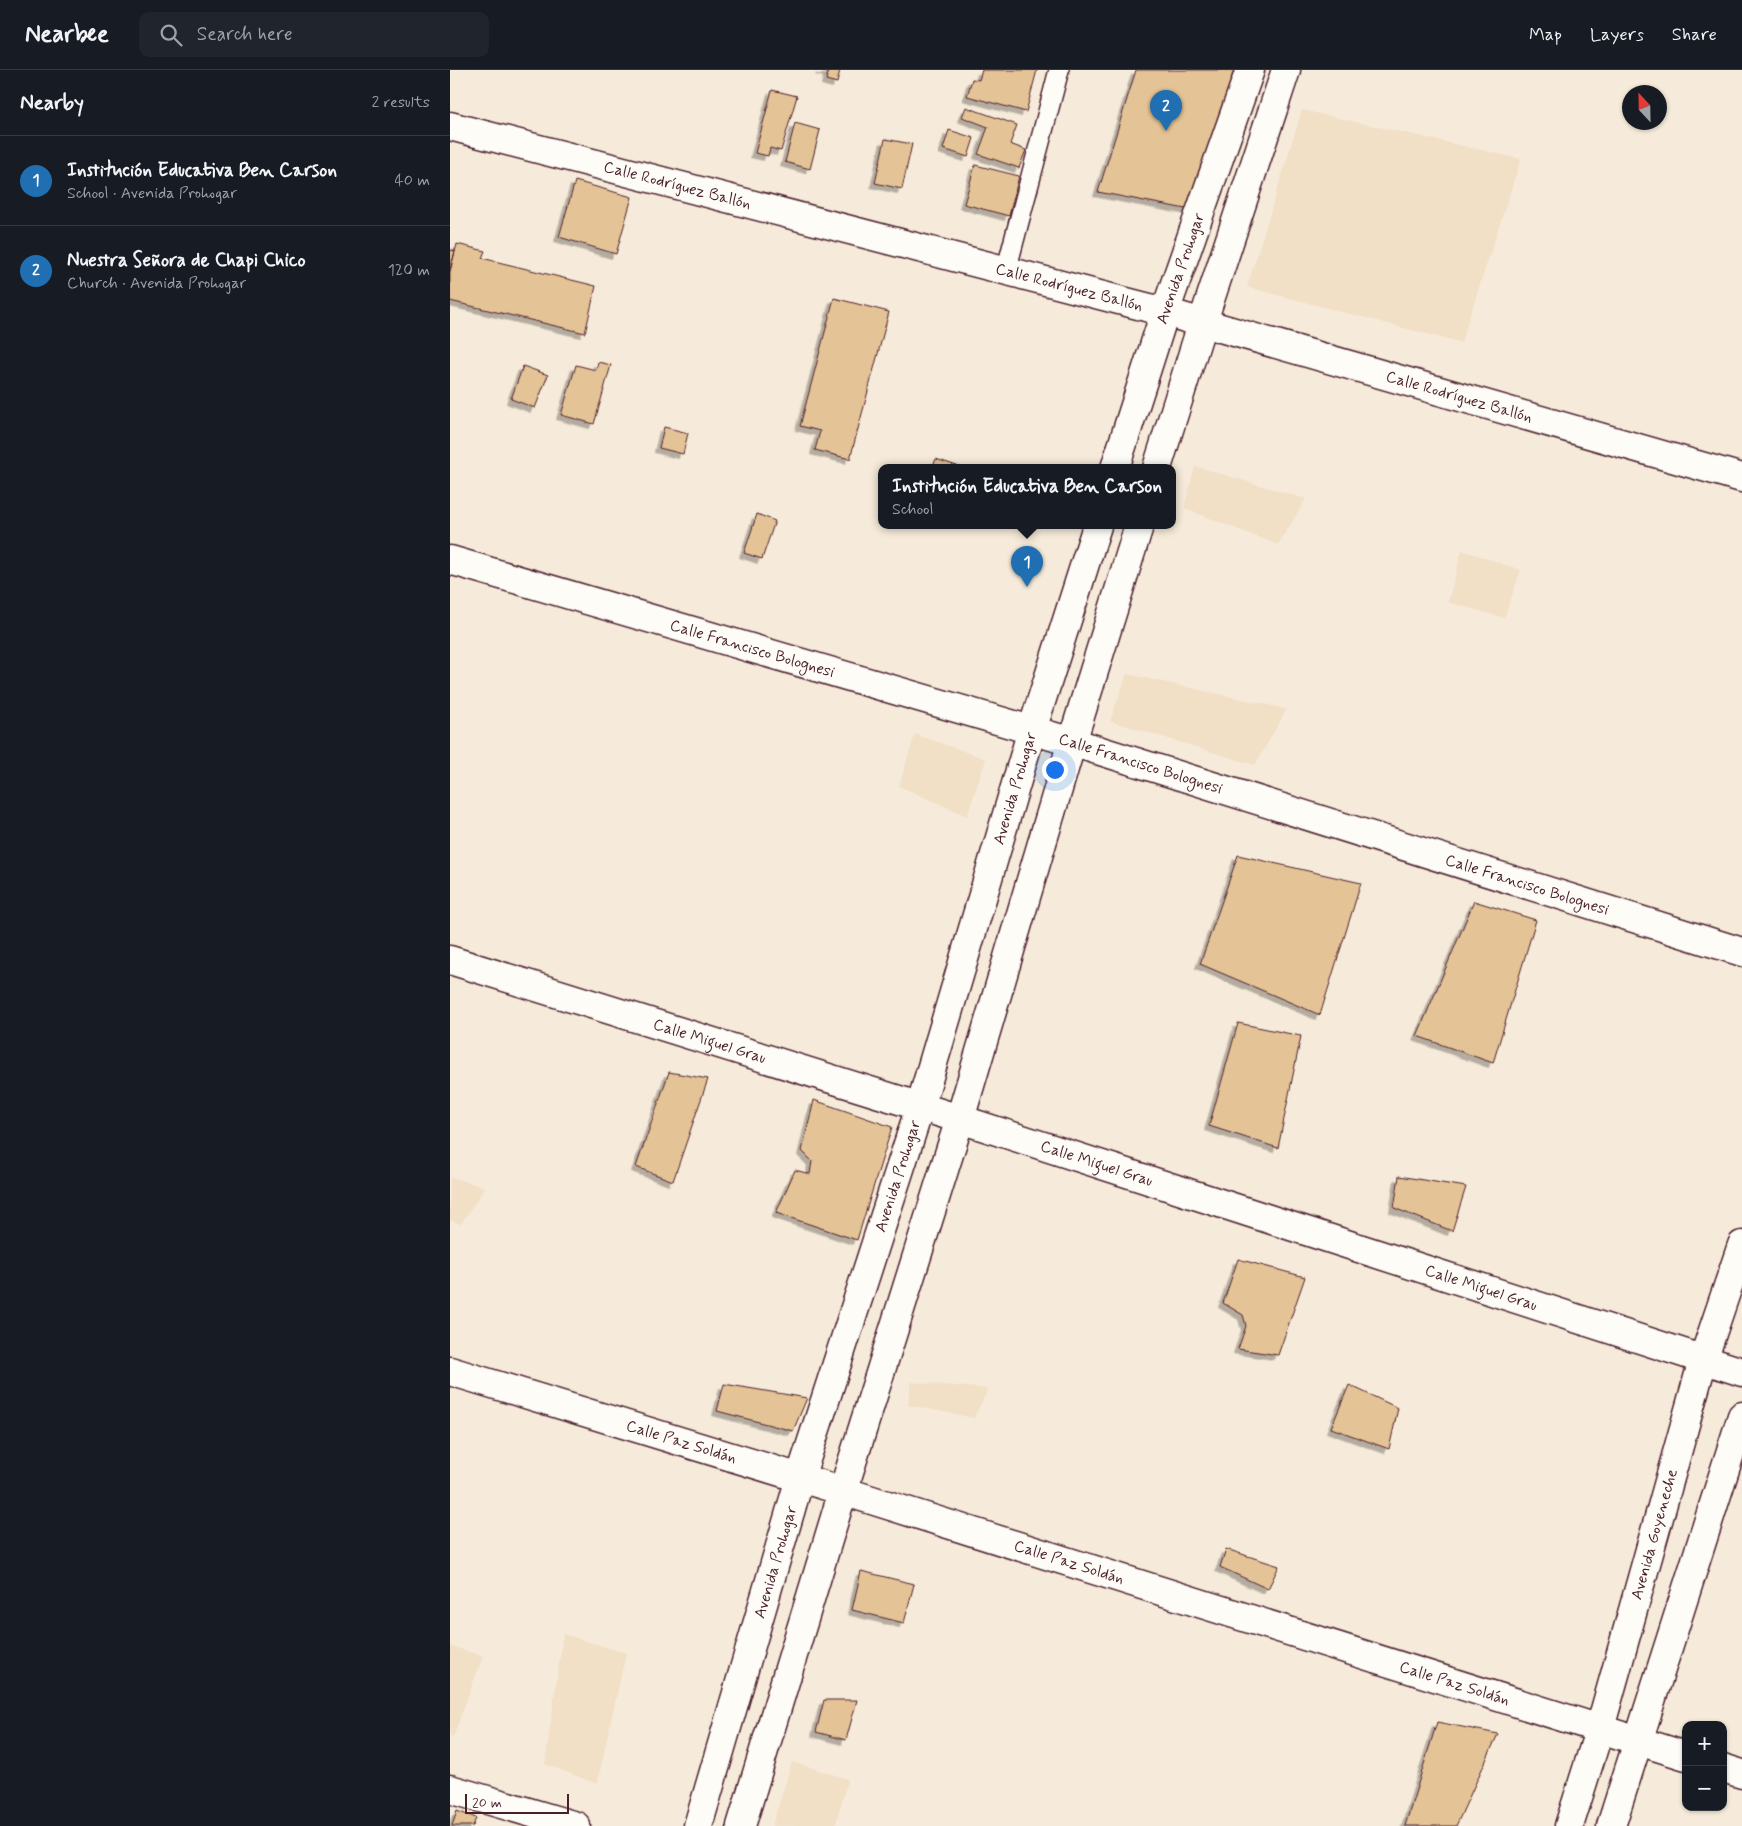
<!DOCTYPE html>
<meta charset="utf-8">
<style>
:root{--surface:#171b24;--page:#20242c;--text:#f1f3f6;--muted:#9ea1a6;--line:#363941;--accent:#1f6fb2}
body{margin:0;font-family:Mynerve,sans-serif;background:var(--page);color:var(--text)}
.controls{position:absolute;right:15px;bottom:15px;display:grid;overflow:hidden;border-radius:10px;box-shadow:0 1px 4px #0004}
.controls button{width:45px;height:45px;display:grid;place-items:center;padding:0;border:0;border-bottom:1px solid var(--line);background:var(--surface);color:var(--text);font:25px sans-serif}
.compass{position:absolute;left:1172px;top:15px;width:45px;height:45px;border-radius:50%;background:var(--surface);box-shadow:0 1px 4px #0004;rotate:338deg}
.scale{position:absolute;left:15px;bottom:12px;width:104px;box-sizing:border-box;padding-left:5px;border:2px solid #4a1f2b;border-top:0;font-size:14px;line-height:18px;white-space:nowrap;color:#4a1f2b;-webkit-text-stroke:4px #fdfcf7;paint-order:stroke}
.you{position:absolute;left:604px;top:699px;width:18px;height:18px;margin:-12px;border:4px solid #fff;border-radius:50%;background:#1a73e8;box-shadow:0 0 0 8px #1a73e833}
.badge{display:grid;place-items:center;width:32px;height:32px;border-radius:50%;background:var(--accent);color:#fff;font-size:16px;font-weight:700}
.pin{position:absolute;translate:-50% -41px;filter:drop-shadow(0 1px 2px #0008)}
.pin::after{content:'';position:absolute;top:26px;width:18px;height:15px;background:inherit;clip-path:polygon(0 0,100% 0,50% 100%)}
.popup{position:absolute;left:428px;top:394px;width:298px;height:65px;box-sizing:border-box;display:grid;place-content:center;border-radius:10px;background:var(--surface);filter:drop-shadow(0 1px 4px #0005);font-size:16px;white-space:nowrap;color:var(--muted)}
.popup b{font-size:19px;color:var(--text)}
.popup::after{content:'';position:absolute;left:50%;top:100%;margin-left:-10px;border:10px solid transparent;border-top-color:var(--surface)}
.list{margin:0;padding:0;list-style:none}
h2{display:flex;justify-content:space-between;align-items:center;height:65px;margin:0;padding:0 20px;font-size:21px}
h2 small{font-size:16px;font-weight:400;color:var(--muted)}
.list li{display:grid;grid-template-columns:32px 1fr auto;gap:15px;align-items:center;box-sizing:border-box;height:90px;padding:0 20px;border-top:1px solid var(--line)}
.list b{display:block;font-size:19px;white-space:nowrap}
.list p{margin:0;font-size:16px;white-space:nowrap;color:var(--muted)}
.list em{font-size:16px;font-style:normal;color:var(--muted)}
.icon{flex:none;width:28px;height:28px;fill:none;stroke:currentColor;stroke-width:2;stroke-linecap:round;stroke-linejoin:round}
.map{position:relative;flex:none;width:1292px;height:1756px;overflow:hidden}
header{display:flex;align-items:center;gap:30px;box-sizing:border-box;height:70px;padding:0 25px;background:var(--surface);border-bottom:1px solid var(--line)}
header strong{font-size:24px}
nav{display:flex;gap:28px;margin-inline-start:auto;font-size:18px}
.search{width:350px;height:45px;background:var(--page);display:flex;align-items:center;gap:12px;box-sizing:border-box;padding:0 18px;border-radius:10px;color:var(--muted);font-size:19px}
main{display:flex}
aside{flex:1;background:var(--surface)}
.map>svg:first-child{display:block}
.built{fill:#f1dfc6}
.building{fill:#e4c396;stroke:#4a1f2b;filter:url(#shadow)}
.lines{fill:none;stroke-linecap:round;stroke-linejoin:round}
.lane-casing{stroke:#4a1f2b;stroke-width:22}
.street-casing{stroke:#4a1f2b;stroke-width:31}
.secondary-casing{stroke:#4a1f2b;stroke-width:31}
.lane{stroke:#fdfcf7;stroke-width:19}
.street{stroke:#fdfcf7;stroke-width:28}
.secondary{stroke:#fdfcf7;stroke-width:28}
.labels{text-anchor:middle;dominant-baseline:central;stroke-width:4;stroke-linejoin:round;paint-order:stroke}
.street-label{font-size:16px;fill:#4a1f2b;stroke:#fdfcf7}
</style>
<header>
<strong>Nearbee</strong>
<div class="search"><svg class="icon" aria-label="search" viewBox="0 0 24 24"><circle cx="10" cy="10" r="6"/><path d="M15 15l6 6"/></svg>Search here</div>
<nav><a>Map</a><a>Layers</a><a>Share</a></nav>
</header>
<main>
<aside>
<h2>Nearby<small>2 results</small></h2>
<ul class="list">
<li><span class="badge">1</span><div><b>Institución Educativa Ben Carson</b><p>School · Avenida Prohogar</p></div><em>40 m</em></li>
<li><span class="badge">2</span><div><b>Nuestra Señora de Chapi Chico</b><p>Church · Avenida Prohogar</p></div><em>120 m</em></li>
</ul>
</aside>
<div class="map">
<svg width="1292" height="1756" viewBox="0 0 1292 1756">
<defs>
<filter id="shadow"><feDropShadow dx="-4.5" dy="4.5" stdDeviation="0" flood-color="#0004"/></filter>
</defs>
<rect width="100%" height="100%" fill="#f6ebda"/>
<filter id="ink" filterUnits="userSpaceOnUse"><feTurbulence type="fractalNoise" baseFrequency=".02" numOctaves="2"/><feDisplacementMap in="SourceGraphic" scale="10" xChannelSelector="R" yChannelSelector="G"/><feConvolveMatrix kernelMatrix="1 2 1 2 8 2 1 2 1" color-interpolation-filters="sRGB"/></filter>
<g filter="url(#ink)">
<!-- built -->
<path class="built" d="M 852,40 L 1071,89 L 1011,273 L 797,217 Z
M 745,396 L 856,429 L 828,475 L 734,438 Z
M 1012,480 L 1071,500 L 1054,548 L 998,532 Z
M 677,604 L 837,639 L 805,695 L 660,651 Z
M 465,664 L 536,689 L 517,746 L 449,716 Z
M 0,1107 L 35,1117 L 11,1154 L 0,1150 Z
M 461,1312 L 538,1319 L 524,1348 L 458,1335 Z
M 113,1564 L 176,1583 L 147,1714 L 95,1694 Z
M 0,1576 L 33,1586 L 3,1667 L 0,1665 Z
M 342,1692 L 398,1709 L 385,1756 L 322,1756 Z"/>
<!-- building -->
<path class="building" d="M 370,0 L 390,0 L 387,13 L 376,10 L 378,2 Z
M 532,0 L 587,0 L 576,42 L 517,26 L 522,9 L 529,10 Z
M 686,0 L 784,0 L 741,140 L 648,122 Z
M 322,20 L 347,26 L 331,81 L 320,78 L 318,86 L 305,83 Z
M 516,37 L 567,55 L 560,74 L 576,80 L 569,98 L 528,84 L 538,57 L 512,47 Z
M 345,53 L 370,60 L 360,99 L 335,92 Z
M 499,60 L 524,68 L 518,87 L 493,79 Z
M 435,69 L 462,74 L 452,119 L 425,113 Z
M 525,95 L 569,106 L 559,146 L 514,134 Z
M 125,111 L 182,127 L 166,184 L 109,167 Z
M 7,174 L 35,181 L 32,188 L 146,216 L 135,263 L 0,231 L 0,201 Z
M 0,180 L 5,181 L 0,201 Z
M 384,228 L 439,242 L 400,389 L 365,380 L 370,361 L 350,356 Z
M 148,292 L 161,295 L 144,354 L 111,345 L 126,295 L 146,300 Z
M 73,296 L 98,305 L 85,338 L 61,329 Z
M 214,357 L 238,363 L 233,384 L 209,378 Z
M 486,389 L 513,398 L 482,398 Z
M 307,444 L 325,451 L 312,489 L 294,483 Z
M 788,785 L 911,813 L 870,945 L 750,894 Z
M 1024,831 L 1086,850 L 1043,993 L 967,966 Z
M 788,953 L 851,966 L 828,1078 L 759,1056 Z
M 219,1002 L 258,1009 L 223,1111 L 186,1097 Z
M 364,1030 L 442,1057 L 407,1170 L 326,1143 L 345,1100 L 360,1104 L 362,1091 L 352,1081 Z
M 949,1106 L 1016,1117 L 1002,1161 L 944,1138 Z
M 788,1189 L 855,1207 L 828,1285 L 788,1279 L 796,1256 L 793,1245 L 773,1233 Z
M 274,1314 L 357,1328 L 343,1361 L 267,1341 Z
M 899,1315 L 948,1338 L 939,1379 L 881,1358 Z
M 776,1479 L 829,1496 L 818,1519 L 770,1497 Z
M 411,1501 L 464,1514 L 454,1553 L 402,1540 Z
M 374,1630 L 407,1630 L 396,1670 L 366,1662 Z
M 987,1652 L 1048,1664 L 1006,1756 L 955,1756 Z
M 7,1741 L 26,1748 L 23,1756 L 2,1756 Z"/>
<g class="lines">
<!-- lane casing -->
<g class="lane-casing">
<path id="lane" d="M 556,201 L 609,0"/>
</g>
<!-- street casing -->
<g class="street-casing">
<g id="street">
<path id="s1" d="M 0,56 L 715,242 L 1292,408"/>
<path id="s2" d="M 0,490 L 622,672 L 1292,882"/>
<path id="s3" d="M 0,890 L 510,1049 L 1292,1302"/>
<path id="s4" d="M 0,1301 L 393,1421 L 1236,1686"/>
<path d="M 1273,1698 L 1292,1704"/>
<path d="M 0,1719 L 126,1756"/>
</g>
</g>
<!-- secondary casing -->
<g class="secondary-casing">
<g id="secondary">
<path id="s5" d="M 665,398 L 715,242 L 800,0"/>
<path d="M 707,398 L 752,254 L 836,0"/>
<path id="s6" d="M 248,1756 L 350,1408 L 470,1037 L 582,660 L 647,456"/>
<path d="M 291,1756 L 393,1421 L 510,1049 L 622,672 L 689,456"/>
<path id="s7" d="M 1119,1756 L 1150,1658 L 1253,1290 L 1292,1175"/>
<path d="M 1161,1756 L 1292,1346"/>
</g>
</g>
<!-- lane -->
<use href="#lane" class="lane"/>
<!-- street -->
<use href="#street" class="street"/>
<!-- secondary -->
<use href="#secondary" class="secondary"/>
</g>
</g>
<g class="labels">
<!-- street labels -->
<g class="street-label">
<text stroke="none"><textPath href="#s1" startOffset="235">Calle Rodríguez Ballón</textPath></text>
<text stroke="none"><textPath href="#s5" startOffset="210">Avenida Prohogar</textPath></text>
<text stroke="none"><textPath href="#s1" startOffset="640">Calle Rodríguez Ballón</textPath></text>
<text stroke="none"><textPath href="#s1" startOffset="1045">Calle Rodríguez Ballón</textPath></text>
<text stroke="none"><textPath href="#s2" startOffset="315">Calle Francisco Bolognesi</textPath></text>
<text stroke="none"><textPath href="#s2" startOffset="720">Calle Francisco Bolognesi</textPath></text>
<text stroke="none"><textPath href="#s6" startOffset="1085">Avenida Prohogar</textPath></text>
<text stroke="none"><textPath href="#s2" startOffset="1125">Calle Francisco Bolognesi</textPath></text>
<text stroke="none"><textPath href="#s3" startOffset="272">Calle Miguel Grau</textPath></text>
<text stroke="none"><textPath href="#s3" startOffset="678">Calle Miguel Grau</textPath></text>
<text stroke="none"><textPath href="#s6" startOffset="680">Avenida Prohogar</textPath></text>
<text stroke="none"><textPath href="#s3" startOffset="1082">Calle Miguel Grau</textPath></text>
<text stroke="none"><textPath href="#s4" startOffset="242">Calle Paz Soldán</textPath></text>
<text stroke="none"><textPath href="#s7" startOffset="304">Avenida Goyeneche</textPath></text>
<text stroke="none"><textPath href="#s6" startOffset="275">Avenida Prohogar</textPath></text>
<text stroke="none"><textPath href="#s4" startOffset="648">Calle Paz Soldán</textPath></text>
<text stroke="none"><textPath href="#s4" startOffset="1052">Calle Paz Soldán</textPath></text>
</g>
</g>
</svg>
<div class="controls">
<button>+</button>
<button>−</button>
</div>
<svg class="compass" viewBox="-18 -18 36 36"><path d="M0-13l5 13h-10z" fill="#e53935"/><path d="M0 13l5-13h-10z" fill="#9ea1a6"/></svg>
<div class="scale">20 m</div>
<div class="you"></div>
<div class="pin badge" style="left:577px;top:517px">1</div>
<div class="popup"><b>Institución Educativa Ben Carson</b>School</div>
<div class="pin badge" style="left:716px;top:61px">2</div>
</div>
</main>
